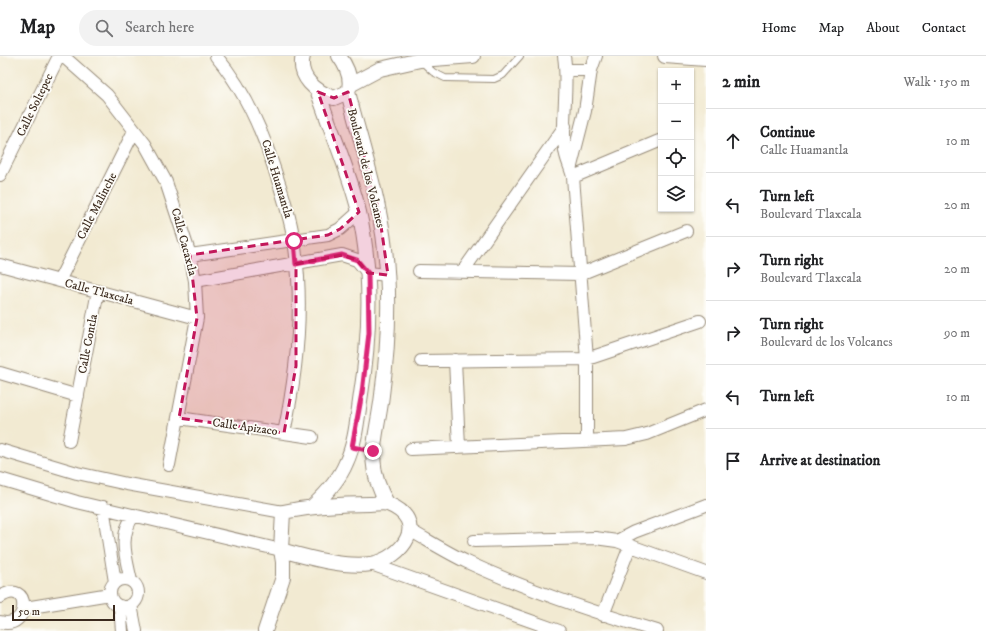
<!DOCTYPE html>
<meta charset="utf-8">
<style>
:root{--surface:#fff;--page:#f2f2f2;--text:#202124;--muted:#757577;--line:#e0e0e0}
body{margin:0;font-family:"IM FELL DW Pica",serif;background:var(--page);color:var(--text)}
.controls{position:absolute;right:12px;top:12px;display:grid;overflow:hidden;border-radius:0px;box-shadow:0 1px 3px #0004}
.controls button{width:36px;height:36px;display:grid;place-items:center;padding:0;border:0;border-bottom:1px solid var(--line);background:var(--surface);color:var(--text);font:20px sans-serif}
.scale{position:absolute;left:12px;bottom:10px;width:103px;box-sizing:border-box;padding-left:4px;border:2px solid #3b2a1e;border-top:0;font-size:11px;line-height:14px;white-space:nowrap;color:#3b2a1e;-webkit-text-stroke:3px #fdfcf7;paint-order:stroke}
.stop{position:absolute;width:12px;height:12px;margin:-9px;border:3px solid #db2777;border-radius:50%;background:#fff}
.stop.end{background:#db2777;border-color:#fff;box-shadow:0 1px 4px #0008}
.list{margin:0;padding:0;list-style:none}
h2{display:flex;justify-content:space-between;align-items:center;height:52px;margin:0;padding:0 16px;font-size:17px}
h2 small{font-size:13px;font-weight:400;color:var(--muted)}
.list li{display:grid;grid-template-columns:26px 1fr auto;gap:12px;align-items:center;box-sizing:border-box;height:64px;padding:0 16px;border-top:1px solid var(--line)}
.list b{display:block;font-size:15px;white-space:nowrap}
.list p{margin:0;font-size:13px;white-space:nowrap;color:var(--muted)}
.list em{font-size:13px;font-style:normal;color:var(--muted)}
.icon{flex:none;width:22px;height:22px;fill:none;stroke:currentColor;stroke-width:2;stroke-linecap:round;stroke-linejoin:round}
.map{position:relative;flex:none;width:706px;height:575px;overflow:hidden}
header{display:flex;align-items:center;gap:24px;box-sizing:border-box;height:56px;padding:0 20px;background:var(--surface);border-bottom:1px solid var(--line)}
header strong{font-size:19px}
nav{display:flex;gap:22px;margin-inline-start:auto;font-size:14px}
.search{width:280px;height:36px;background:var(--page);display:flex;align-items:center;gap:10px;box-sizing:border-box;padding:0 14px;border-radius:22px;color:var(--muted);font-size:15px}
main{display:flex}
aside{flex:1;background:var(--surface)}
.map>svg:first-child{display:block}
.lines{fill:none;stroke-linecap:round;stroke-linejoin:round}
.service-casing{stroke:#968a78;stroke-width:8}
.minor-casing{stroke:#968a78;stroke-width:14}
.tertiary-casing{stroke:#968a78;stroke-width:16}
.service{stroke:#fff;stroke-width:6}
.minor{stroke:#fff;stroke-width:12}
.tertiary{stroke:#fff;stroke-width:14}
.route{stroke:#db2777;stroke-width:5}
.marked{fill:#c2185b;fill-opacity:0.2;stroke:#c2185b;stroke-width:3;stroke-dasharray:8 5;stroke-linejoin:round}
.labels{text-anchor:middle;dominant-baseline:central;stroke-width:3.5;stroke-linejoin:round;paint-order:stroke}
.street-label{font-size:12px;fill:#3b2a1e;stroke:#fdfcf7}
</style>
<header>
<strong>Map</strong>
<div class="search"><svg class="icon" aria-label="search" viewBox="0 0 24 24"><circle cx="10" cy="10" r="6"/><path d="M15 15l6 6"/></svg>Search here</div>
<nav><a>Home</a><a>Map</a><a>About</a><a>Contact</a></nav>
</header>
<main>
<div class="map">
<svg width="706" height="575" viewBox="0 0 706 575">
<rect width="100%" height="100%" fill="#fdfcf7"/>
<filter id="ink" filterUnits="userSpaceOnUse"><feTurbulence type="fractalNoise" baseFrequency=".025" numOctaves="2"/><feDisplacementMap in="SourceGraphic" scale="8" xChannelSelector="R" yChannelSelector="G"/><feConvolveMatrix kernelMatrix="1 2 1 2 8 2 1 2 1" color-interpolation-filters="sRGB"/></filter>
<filter id="wash" filterUnits="userSpaceOnUse"><feTurbulence type="fractalNoise" baseFrequency=".012" numOctaves="4" result="noise"/><feDisplacementMap in="SourceGraphic" scale="16" xChannelSelector="R" yChannelSelector="G"/><feGaussianBlur stdDeviation="0.9" result="paint"/><feColorMatrix in="noise" values="0 0 0 0 0 0 0 0 0 0 0 0 0 0 0 0 0 1.4 0 .05"/><feComposite in="paint" operator="in"/></filter>
<g filter="url(#wash)">
<rect width="100%" height="100%" fill="#f2ead2"/>
</g>
<g filter="url(#ink)">
<g class="lines">
<!-- service casing -->
<g class="service-casing">
<path id="service" d="M 421,5 L 433,16 L 445,22 L 494,23 L 503,19 L 520,0"/>
</g>
<!-- minor casing -->
<g class="minor-casing">
<path id="minor" d="M 63,0 L 107,39 L 145,88 L 166,126 L 190,199 L 195,225 L 197,262 L 169,409
M 216,0 C 244,33 261,71 274,112 C 282,136 290,160 294,185 C 304,247 297,316 284,377
M 564,0 C 569,31 561,63 565,94 C 566,103 571,112 573,121 L 587,303 L 587,385
M 567,14 L 591,14
M 571,110 L 585,55 L 591,14 L 596,0
M 0,119 L 59,0
M 573,121 L 659,85
M 190,199 L 328,179 L 340,173 L 359,156
M 0,209 L 197,262
M 419,215 L 580,218 L 686,175
M 463,215 L 565,70
M 59,225 L 134,75
M 195,225 L 342,199 L 357,204 L 368,217 L 388,219
M 455,304 L 459,391
M 421,305 L 587,303 L 700,265
M 0,317 L 78,340
M 179,362 L 312,381
M 69,385 L 98,235
M 411,393 L 626,383 L 647,378 L 706,354
M 0,394 L 77,417 L 127,428 L 283,456
M 0,423 L 77,446 L 281,494
M 103,451 L 115,526
M 411,475 C 429,485 448,497 467,506 C 529,535 593,556 657,575
M 474,485 L 595,482 L 617,485 L 706,517
M 617,485 L 634,476 L 706,449
M 371,508 L 559,575
M110 537a14 14 0 1 1 28 0a14 14 0 1 1-28 0Z
M 131,525 C 126,501 118,480 134,459
M 0,541 C 31,521 31,575 0,566
M 131,549 L 136,575
M 120,550 L 122,575
M 25,552 L 110,538
M 603,559 L 630,490"/>
</g>
<!-- tertiary casing -->
<g class="tertiary-casing">
<path id="tertiary" d="M 303,0 C 297,21 316,36 334,42 L 348,36 C 353,23 347,11 339,0
M 665,0 L 706,3
M 350,29 L 380,13 L 420,4 L 473,0
M 348,36 C 358,76 371,116 379,156 C 392,217 390,278 382,339 C 377,383 363,406 387,447
M 313,450 C 327,437 339,424 346,407 C 355,388 357,366 360,345 C 370,283 373,218 359,156 C 349,114 331,76 318,36
M 265,575 L 283,521 L 283,506 L 281,494 L 283,456 C 312,450 340,448 370,448 C 375,448 383,446 388,448 C 430,465 403,502 371,508 C 344,512 306,501 281,494"/>
</g>
<!-- service -->
<use href="#service" class="service"/>
<!-- minor -->
<use href="#minor" class="minor"/>
<!-- tertiary -->
<use href="#tertiary" class="tertiary"/>
</g>
</g>
<g class="lines" filter="url(#ink)">
<!-- route -->
<path class="route" d="M 294,185 L 296,208 L 342,199 L 357,204 L 368,217 L 369,277 L 362,337 L 352,391 L 373,395"/>
</g>
<!-- marked area -->
<path class="marked" d="M 318,36 L 334,42 L 348,36 L 379,156 L 388,219 L 368,217 L 357,204 L 342,199 L 296,208 L 296,310 L 284,377 L 179,362 L 197,262 L 190,199 L 328,179 L 340,173 L 359,156 Z"/>
<g class="labels">
<!-- street labels -->
<g class="street-label">
<text transform="translate(35 49) rotate(-64)">Calle Soltepec</text>
<text transform="translate(366 112) rotate(76)">Boulevard de los Volcanes</text>
<text transform="translate(277 123) rotate(73)">Calle Huamantla</text>
<text transform="translate(97 150) rotate(-63)">Calle Malinche</text>
<text transform="translate(184 186) rotate(75)">Calle Cacaxtla</text>
<text transform="translate(99 236) rotate(15)">Calle Tlaxcala</text>
<text transform="translate(88 288) rotate(-79)">Calle Contla</text>
<text transform="translate(245 371) rotate(8)">Calle Apizaco</text>
</g>
</g>
</svg>
<div class="controls">
<button>+</button>
<button>−</button>
<button><svg class="icon" aria-label="locate" viewBox="0 0 24 24"><circle cx="12" cy="12" r="6"/><path d="M12 2v4M12 18v4M2 12h4M18 12h4"/></svg></button>
<button><svg class="icon" aria-label="layers" viewBox="0 0 24 24"><path d="M12 4l9 5-9 5-9-5zM3 14l9 5 9-5"/></svg></button>
</div>
<div class="scale">50 m</div>
<div class="stop" style="left:294px;top:185px"></div>
<div class="stop end" style="left:373px;top:395px"></div>
</div>
<aside>
<h2>2 min<small>Walk · 150 m</small></h2>
<ul class="list">
<li><svg class="icon" aria-label="ahead" viewBox="0 0 24 24"><path d="M12 20V5M6 11l6-6 6 6"/></svg><div><b>Continue</b><p>Calle Huamantla</p></div><em>10 m</em></li>
<li><svg class="icon" aria-label="left" viewBox="0 0 24 24"><path d="M17 20v-9H6M10 6l-5 5 5 5"/></svg><div><b>Turn left</b><p>Boulevard Tlaxcala</p></div><em>20 m</em></li>
<li><svg class="icon" aria-label="right" viewBox="0 0 24 24"><path d="M7 20v-9h11M14 6l5 5-5 5"/></svg><div><b>Turn right</b><p>Boulevard Tlaxcala</p></div><em>20 m</em></li>
<li><svg class="icon" aria-label="right" viewBox="0 0 24 24"><path d="M7 20v-9h11M14 6l5 5-5 5"/></svg><div><b>Turn right</b><p>Boulevard de los Volcanes</p></div><em>90 m</em></li>
<li><svg class="icon" aria-label="left" viewBox="0 0 24 24"><path d="M17 20v-9H6M10 6l-5 5 5 5"/></svg><div><b>Turn left</b></div><em>10 m</em></li>
<li><svg class="icon" aria-label="arrive" viewBox="0 0 24 24"><path d="M6 21V4h12l-3 4 3 4H6"/></svg><div><b>Arrive at destination</b></div></li>
</ul>
</aside>
</main>
